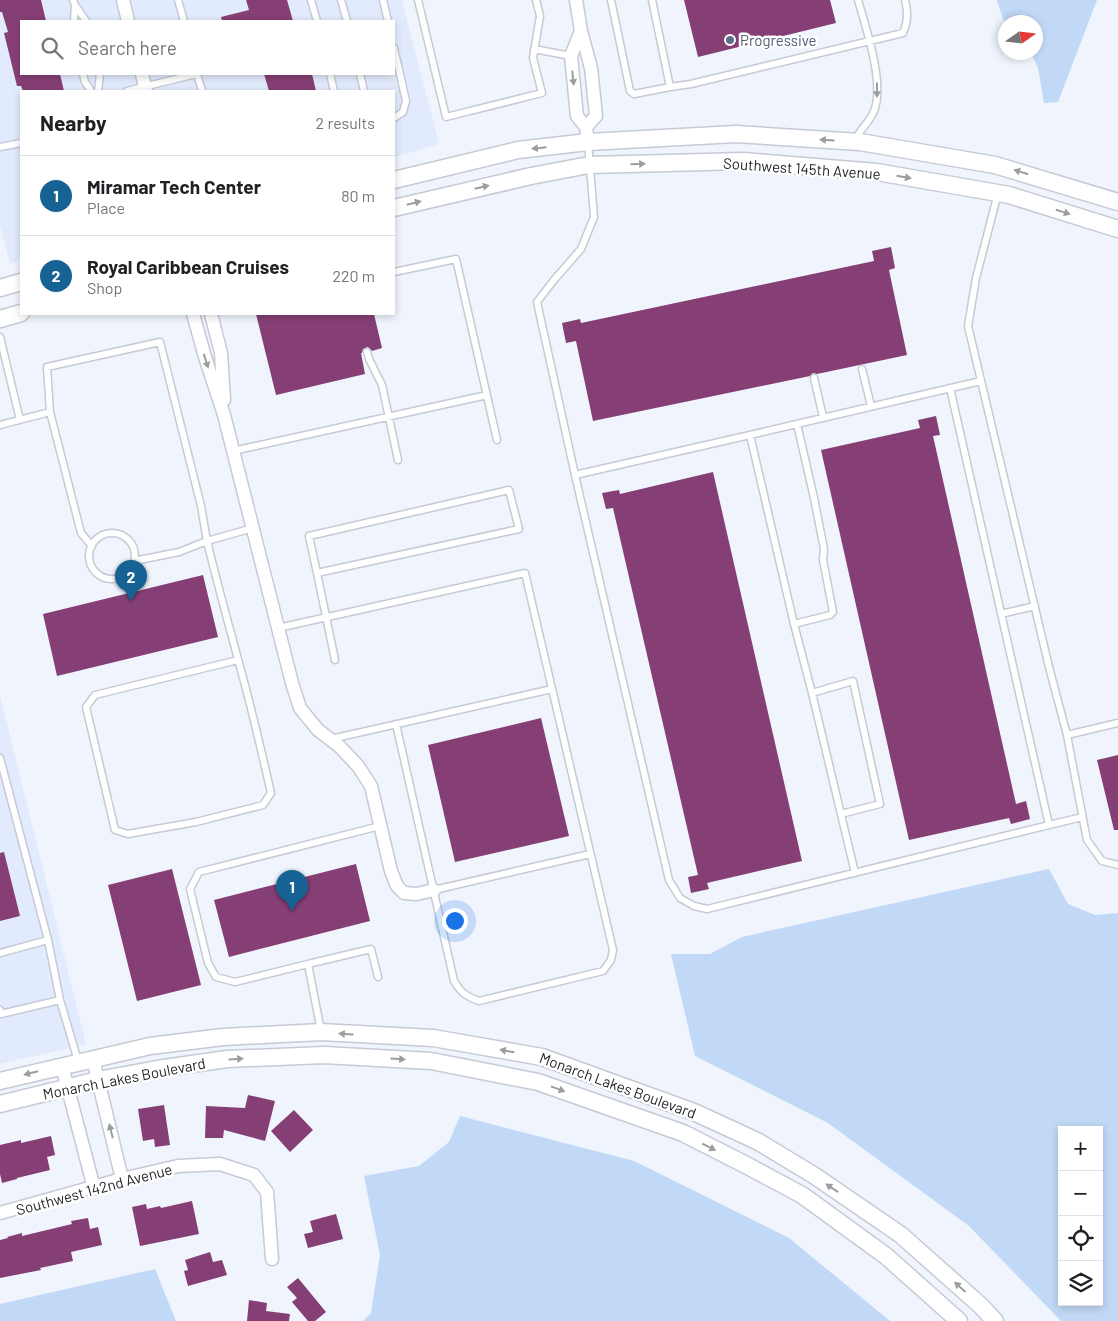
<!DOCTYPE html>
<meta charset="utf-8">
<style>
:root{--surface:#fff;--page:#f2f2f2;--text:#202124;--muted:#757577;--line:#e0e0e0;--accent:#166295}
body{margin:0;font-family:Barlow,sans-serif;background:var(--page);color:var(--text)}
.controls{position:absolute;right:15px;bottom:15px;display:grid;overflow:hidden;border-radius:0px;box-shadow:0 2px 8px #0003}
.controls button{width:45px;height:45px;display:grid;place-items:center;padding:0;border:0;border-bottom:1px solid var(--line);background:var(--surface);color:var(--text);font:25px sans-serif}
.compass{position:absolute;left:998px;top:15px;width:45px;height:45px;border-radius:50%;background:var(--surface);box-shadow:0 2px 8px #0003;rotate:76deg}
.you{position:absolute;left:454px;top:920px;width:18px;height:18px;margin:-12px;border:4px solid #fff;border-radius:50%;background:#1a73e8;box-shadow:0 0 0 8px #1a73e833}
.badge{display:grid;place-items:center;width:32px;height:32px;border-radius:50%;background:var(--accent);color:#fff;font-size:16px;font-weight:700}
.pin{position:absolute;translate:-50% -41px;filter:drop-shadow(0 1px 2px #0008)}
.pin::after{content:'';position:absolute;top:26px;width:18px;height:15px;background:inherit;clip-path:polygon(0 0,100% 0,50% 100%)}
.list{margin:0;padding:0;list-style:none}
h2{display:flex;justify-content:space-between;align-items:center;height:65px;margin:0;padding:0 20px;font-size:21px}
h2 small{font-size:16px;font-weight:400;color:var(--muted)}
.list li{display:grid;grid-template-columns:32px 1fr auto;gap:15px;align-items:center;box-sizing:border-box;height:80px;padding:0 20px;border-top:1px solid var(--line)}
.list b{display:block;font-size:19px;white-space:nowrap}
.list p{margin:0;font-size:16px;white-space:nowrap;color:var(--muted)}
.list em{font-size:16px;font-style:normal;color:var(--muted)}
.icon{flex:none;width:28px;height:28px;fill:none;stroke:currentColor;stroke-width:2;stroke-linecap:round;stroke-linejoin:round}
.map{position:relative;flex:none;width:1118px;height:1321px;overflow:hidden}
.search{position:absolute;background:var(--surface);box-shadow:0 2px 8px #0003;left:20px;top:20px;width:375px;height:55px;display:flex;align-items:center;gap:12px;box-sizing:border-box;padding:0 18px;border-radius:0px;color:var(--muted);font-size:19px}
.panel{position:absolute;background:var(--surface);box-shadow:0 2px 8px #0003;left:20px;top:90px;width:375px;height:225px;border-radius:0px}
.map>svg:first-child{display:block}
.built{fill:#e2ebfd;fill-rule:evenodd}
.water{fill:#c1d8f6;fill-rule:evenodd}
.building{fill:#863f75}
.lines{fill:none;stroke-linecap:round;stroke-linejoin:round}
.service-casing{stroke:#c5cad5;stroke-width:9}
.minor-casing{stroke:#c5cad5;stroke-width:15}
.tertiary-casing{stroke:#c5cad5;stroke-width:19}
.service{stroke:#fff;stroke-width:6}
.minor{stroke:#fff;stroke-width:12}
.tertiary{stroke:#fff;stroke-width:16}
.oneway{fill:#9c9d9f}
.service-dot{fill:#5c6f8a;stroke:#fff;stroke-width:2}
.labels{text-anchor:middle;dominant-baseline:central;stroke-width:5;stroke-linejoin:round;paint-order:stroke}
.service-label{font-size:15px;fill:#4e5e75;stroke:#fff;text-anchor:start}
.street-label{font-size:15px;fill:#24262a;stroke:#fff}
</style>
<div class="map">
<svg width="1118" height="1321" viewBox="0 0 1118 1321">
<rect width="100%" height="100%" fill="#eff4fd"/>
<!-- built -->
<path class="built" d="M 0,0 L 402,0 L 439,144 L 394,157 L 394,91 L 21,91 L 21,260 L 10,264 L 0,226 ZM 21,21 L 394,21 L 394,74 L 21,74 Z
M 0,695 L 86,1044 L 0,1064 Z"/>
<!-- water -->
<path class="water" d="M 997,0 L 1097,0 L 1058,102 L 1044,103 L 1038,68 L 1031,53 L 1036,52 L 1036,22 L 1007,22 L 1003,19 Z
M 1049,869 L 1068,904 L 1095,915 L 1118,913 L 1118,1321 L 1061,1321 L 969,1226 L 828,1123 L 695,1056 L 671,954 L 710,954 L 742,937 ZM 1062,1130 L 1099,1130 L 1099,1302 L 1062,1302 Z
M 460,1116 L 634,1161 L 789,1238 L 890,1321 L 363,1321 L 371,1313 L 380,1255 L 364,1176 L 419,1166 L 449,1142 Z
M 155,1269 L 176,1321 L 0,1321 L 0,1304 Z"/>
<!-- building -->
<path class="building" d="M 0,0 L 41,0 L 46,21 L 21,21 L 21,74 L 60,74 L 64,91 L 23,91 L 21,86 L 17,86 L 4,33 L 8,32 L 2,12 L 0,12 Z
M 246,0 L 287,0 L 293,21 L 222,21 L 221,17 L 249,10 Z
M 684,0 L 830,0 L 836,23 L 698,57 Z
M 264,74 L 312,74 L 316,91 L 269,91 Z
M 891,247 L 895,268 L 889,270 L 907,355 L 817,374 L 813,373 L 810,376 L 593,421 L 576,341 L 566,343 L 562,323 L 580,319 L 581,323 L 874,261 L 872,251 Z
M 256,314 L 374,314 L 382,348 L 372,351 L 368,347 L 363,349 L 362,353 L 361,353 L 365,374 L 276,395 Z
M 936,416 L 940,435 L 933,436 L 1016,804 L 1026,801 L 1030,819 L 1011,824 L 1009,818 L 909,840 L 821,450 L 920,428 L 918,420 Z
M 713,472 L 802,861 L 707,883 L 709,889 L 691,893 L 688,877 L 698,875 L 613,508 L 606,509 L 602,493 L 619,490 L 620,494 Z
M 203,575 L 218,637 L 57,676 L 43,614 Z
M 541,718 L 569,836 L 455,862 L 428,745 Z
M 1118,755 L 1118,830 L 1114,830 L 1097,760 Z
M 4,852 L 20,916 L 0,921 L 0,853 Z
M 356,864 L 370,921 L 229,957 L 214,900 Z
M 172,869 L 201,985 L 137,1001 L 108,885 Z
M 248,1095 L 275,1101 L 265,1141 L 224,1130 L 223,1138 L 205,1138 L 206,1106 L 245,1108 Z
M 164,1105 L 170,1145 L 155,1147 L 154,1139 L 143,1141 L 138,1109 Z
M 294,1110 L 313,1130 L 290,1152 L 271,1131 Z
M 51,1136 L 55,1155 L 47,1157 L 50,1170 L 17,1178 L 17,1179 L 2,1183 L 0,1174 L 0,1145 L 21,1140 L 21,1143 Z
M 192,1201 L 199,1234 L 140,1246 L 132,1207 L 146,1204 L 147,1209 L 160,1206 L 161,1208 Z
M 336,1214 L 343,1239 L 308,1248 L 304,1234 L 313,1232 L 310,1221 Z
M 88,1218 L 90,1229 L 98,1227 L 102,1245 L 71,1252 L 73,1261 L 40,1268 L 41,1270 L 0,1278 L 0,1240 L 8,1238 L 7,1237 L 22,1233 L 22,1236 L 72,1224 L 71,1221 Z
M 210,1252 L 213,1262 L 222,1260 L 227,1275 L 188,1286 L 184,1271 L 188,1270 L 185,1260 Z
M 298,1278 L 326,1312 L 315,1321 L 308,1321 L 292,1302 L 297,1298 L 287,1287 Z
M 249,1300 L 267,1303 L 266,1311 L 290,1314 L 289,1321 L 247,1321 Z"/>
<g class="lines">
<!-- service casing -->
<g class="service-casing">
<path id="service" d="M 73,0 L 75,5 L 74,21
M 178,0 L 184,21
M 311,0 L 317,21
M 341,0 L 347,21
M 383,0 L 388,21
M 418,0 L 446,117 L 542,93 L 533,58 L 540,16 L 536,0
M 611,0 L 630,91 L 634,94 L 670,87
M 652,0 L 670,87 L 691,84 L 903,33 C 908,22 908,11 905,0
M 75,5 L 86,21
M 394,48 L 406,101 L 403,112 L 394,118
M 534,49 L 571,56
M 83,74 L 85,82 L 91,91
M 197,74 L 202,91
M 330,74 L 334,91
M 360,74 L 364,91
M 98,91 L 100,74
M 127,91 L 196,74
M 855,140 C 860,129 870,122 874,111 C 885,84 866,28 858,0
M 588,142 L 594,217 L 581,249 L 554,280 L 537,302 L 575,475 L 669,880 L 680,898 L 694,906 L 707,909 L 1082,817
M 0,147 L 21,143
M 998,193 L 976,278 L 968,326 L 1049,667 L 1067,735 L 1087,840 L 1102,861 L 1118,865
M 394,272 L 456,259 L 497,440
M 0,337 L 20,420
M 367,352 L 370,361 L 382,385 L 398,460
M 862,369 L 871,406
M 814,378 L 823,417
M 950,388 L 1049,825
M 50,412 L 47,367 L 160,342 L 201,506 L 207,541 L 179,552 L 134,561
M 0,425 L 50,412 L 81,533 L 92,546
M 750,435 L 794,624 L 812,693 L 855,873
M 233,451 L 487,395
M 575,475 L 750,435 L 981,381
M89 556a23 23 0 1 1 46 0a23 23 0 1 1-46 0Z
M 317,573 L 309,536 L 509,490 L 519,529 L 317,573 L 335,660
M 1001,614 L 1035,606
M 794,624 L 830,615 L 833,612 L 823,560 L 824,549 L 814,498 L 797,424
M 278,628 L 525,573 L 613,950 L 611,960 L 603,971 L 479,1001 C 466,996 462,994 454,981 L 396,724
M 238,660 L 95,695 L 86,707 L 115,830 L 128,834 L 156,829 L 196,822 L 263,805 L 271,793 C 263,758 255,723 246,689 C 233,640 219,591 207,541 L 253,528
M 812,693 L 853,681 L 880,804 L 841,814
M 1067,735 L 1118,723
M 331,739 L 552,689
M 0,758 L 48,940 L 60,1000 L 78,1061
M 434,890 L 590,854
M 0,953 L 48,940
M 308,964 L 371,949 L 378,977
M 0,1010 L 1,1014 L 60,1000
M 321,1031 L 308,964 L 235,982 L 216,977 L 208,963 L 190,889 L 199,872 L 380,826"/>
</g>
<!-- minor casing -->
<g class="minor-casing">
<path id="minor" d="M 123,0 L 128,21
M 576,0 L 581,31 L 591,68 L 596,116 L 586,127
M 581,31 L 571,56 L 577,116 L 586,127 L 587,135
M 142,74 L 146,91
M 193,314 L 205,357 L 224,415 L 292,683 L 300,708 L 318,730 L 339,746 L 358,766 L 371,786 L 391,871 L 397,886 L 404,893 L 417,894 L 434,890
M 211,314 L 221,353 L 224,400
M 93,1059 L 122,1179
M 62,1066 L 94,1188
M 0,1213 L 122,1179 L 178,1166 L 220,1164 L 254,1175 L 267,1192 L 272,1259"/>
</g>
<!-- tertiary casing -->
<g class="tertiary-casing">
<path id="tertiary" d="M 394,180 L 518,150 L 588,142 L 736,134 L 860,142 L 995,165 L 1118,202
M 394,208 L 531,176 L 589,165 L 743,161 L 877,172 L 1009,195 L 1118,229
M 0,288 L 21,282
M 0,319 L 21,313
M 0,1081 L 150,1046 L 223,1037 L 321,1032 L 433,1038 L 542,1057 L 694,1112 L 759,1142 L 815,1176 L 901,1235 L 981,1306 L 995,1321
M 0,1104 L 98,1080 L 157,1069 L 227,1059 L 324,1055 L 431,1061 L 538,1082 L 683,1133 L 746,1165 L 802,1195 L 886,1256 L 959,1321"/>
</g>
<!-- service -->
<use href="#service" class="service"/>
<!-- minor -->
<use href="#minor" class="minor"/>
<!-- tertiary -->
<use href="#tertiary" class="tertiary"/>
</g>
<!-- one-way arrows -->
<defs><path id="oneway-solid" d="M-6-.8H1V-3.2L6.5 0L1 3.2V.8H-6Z" transform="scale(1.25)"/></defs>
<g class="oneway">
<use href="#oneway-solid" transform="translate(573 78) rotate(84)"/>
<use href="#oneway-solid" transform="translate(877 90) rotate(90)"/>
<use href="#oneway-solid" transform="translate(827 140) rotate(-177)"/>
<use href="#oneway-solid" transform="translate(539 148) rotate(174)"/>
<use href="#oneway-solid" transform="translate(638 164) rotate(-2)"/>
<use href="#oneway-solid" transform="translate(1021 172) rotate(-163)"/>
<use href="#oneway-solid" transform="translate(904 177) rotate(10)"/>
<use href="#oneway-solid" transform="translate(482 187) rotate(-13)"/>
<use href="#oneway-solid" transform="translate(414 203) rotate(-14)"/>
<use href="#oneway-solid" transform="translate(1063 212) rotate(17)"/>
<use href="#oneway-solid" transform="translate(206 361) rotate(72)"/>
<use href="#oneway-solid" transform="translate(346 1034) rotate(-177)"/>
<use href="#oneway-solid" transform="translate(507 1051) rotate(-170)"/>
<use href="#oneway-solid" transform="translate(236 1059) rotate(-3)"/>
<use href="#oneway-solid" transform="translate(398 1059) rotate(3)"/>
<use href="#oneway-solid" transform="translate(31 1073) rotate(166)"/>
<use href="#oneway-solid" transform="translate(558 1089) rotate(20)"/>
<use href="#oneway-solid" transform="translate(111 1131) rotate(-104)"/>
<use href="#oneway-solid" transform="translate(709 1147) rotate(27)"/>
<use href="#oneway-solid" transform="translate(832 1188) rotate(-146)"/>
<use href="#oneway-solid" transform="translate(960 1287) rotate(-138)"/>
</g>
<!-- markers -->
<circle class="service-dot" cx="730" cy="40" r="5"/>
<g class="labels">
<!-- service labels -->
<g class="service-label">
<text x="740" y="40">Progressive</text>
</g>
<!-- street labels -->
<g class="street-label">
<text transform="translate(802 168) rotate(4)">Southwest 145th Avenue</text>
<text transform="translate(124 1078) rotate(-11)">Monarch Lakes Boulevard</text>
<text transform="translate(618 1085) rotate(20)">Monarch Lakes Boulevard</text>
<text transform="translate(94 1189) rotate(-15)">Southwest 142nd Avenue</text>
</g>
</g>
</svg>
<div class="controls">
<button>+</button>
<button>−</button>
<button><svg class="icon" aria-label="locate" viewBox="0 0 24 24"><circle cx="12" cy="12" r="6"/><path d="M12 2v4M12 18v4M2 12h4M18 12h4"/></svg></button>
<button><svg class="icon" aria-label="layers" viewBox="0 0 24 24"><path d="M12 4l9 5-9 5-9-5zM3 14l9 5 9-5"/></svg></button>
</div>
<svg class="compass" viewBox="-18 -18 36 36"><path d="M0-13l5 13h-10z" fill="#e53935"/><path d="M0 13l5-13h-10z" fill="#757577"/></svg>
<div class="you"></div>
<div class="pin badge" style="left:292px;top:911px">1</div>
<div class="pin badge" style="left:131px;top:601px">2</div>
<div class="search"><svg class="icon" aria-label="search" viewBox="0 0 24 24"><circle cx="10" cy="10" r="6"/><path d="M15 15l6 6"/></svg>Search here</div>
<section class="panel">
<h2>Nearby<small>2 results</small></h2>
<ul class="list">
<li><span class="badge">1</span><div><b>Miramar Tech Center</b><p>Place</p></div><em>80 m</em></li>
<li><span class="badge">2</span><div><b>Royal Caribbean Cruises</b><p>Shop</p></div><em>220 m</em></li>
</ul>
</section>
</div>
